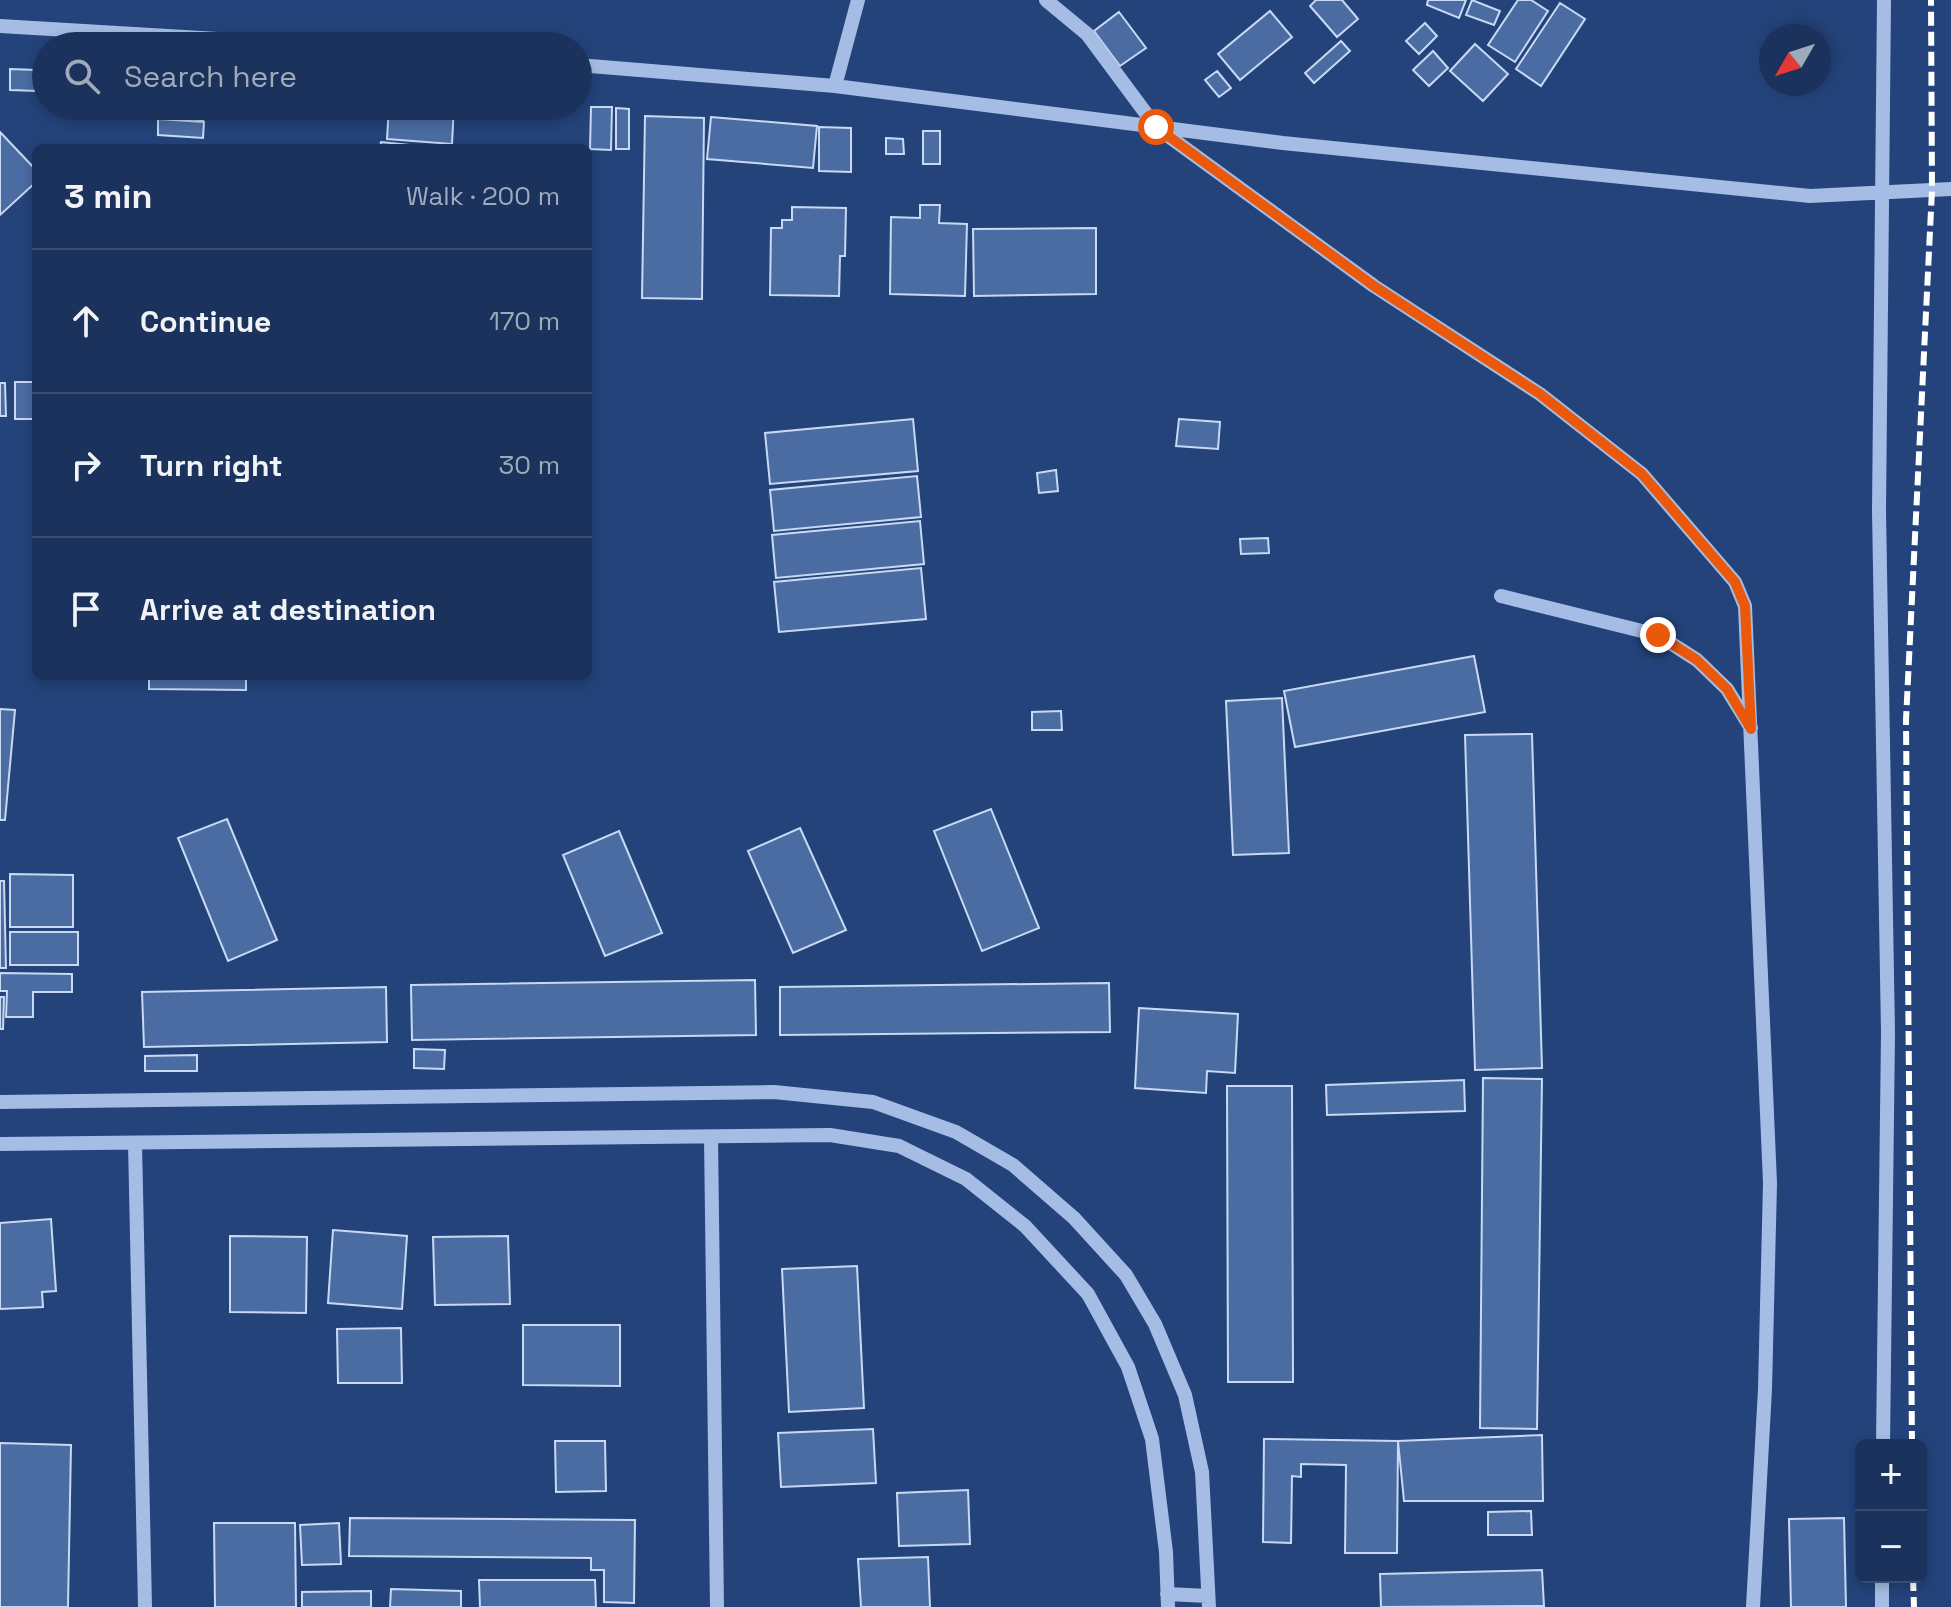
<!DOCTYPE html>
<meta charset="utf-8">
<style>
:root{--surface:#1a325c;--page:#233a62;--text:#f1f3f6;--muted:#9faabb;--line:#384d72}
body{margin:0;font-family:"Space Grotesk",sans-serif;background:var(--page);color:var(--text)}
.controls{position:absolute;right:24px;bottom:24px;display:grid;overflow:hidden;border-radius:12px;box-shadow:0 4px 12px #0003}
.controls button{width:72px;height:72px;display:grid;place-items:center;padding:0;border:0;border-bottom:2px solid var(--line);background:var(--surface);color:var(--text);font:40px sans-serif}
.compass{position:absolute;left:1759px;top:24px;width:72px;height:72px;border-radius:50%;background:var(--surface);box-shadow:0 4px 12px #0003;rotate:231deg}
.stop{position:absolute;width:24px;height:24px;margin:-18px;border:6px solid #ea580c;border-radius:50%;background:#fff}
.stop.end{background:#ea580c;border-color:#fff;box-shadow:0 2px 8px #0008}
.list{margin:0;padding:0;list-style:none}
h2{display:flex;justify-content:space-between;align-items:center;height:104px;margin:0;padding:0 32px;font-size:34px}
h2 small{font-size:26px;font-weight:400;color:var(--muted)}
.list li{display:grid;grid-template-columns:52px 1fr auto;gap:24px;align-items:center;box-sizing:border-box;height:144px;padding:0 32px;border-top:2px solid var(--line)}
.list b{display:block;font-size:30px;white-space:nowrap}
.list em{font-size:26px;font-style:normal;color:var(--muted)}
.icon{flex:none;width:44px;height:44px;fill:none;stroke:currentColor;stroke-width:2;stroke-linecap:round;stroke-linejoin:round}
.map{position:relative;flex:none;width:1951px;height:1607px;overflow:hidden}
.search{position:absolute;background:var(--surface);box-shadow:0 4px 12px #0003;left:32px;top:32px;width:560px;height:88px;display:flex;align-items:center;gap:20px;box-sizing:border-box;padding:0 28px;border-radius:44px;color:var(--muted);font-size:30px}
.panel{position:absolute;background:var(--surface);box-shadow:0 4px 12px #0003;left:32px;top:144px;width:560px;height:536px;border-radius:12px}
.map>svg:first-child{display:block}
.building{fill:#4b6ca3;stroke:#c8d9f4;stroke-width:2}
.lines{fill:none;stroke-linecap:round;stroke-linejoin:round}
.minor{stroke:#a5bde5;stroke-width:14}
.rail{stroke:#fff;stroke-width:6;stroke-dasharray:14 6;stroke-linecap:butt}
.route{stroke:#ea580c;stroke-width:10}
</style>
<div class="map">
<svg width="1951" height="1607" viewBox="0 0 1951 1607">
<rect width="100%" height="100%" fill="#23437a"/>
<!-- building -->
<path class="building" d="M 1316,0 L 1342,0 L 1358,19 L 1337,37 L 1310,6 Z
M 1428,0 L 1466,0 L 1459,18 L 1427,5 Z
M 1472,0 L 1500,11 L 1494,25 L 1466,15 Z
M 1518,0 L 1531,0 L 1548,11 L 1515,62 L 1488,45 Z
M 1560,3 L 1585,19 L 1541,86 L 1516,69 Z
M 1270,11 L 1292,37 L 1240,80 L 1218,54 Z
M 1119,12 L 1146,48 L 1120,66 L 1094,31 Z
M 1425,23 L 1437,36 L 1419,54 L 1406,41 Z
M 1341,41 L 1350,51 L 1314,83 L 1305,73 Z
M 1475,44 L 1508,74 L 1483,101 L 1450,71 Z
M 1433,51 L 1448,68 L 1429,86 L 1413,70 Z
M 10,69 L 37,70 L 37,91 L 10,90 Z
M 1217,71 L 1231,88 L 1219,97 L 1205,80 Z
M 160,106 L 204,106 L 203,120 L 159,116 Z
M 389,106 L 454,106 L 452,144 L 387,139 Z
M 591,107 L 612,107 L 611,150 L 590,149 Z
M 616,108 L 629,109 L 629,149 L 616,149 Z
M 645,116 L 704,118 L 702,299 L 642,298 Z
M 711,117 L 817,126 L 813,168 L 707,159 Z
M 158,119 L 204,122 L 203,138 L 158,135 Z
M 819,127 L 851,128 L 851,172 L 819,171 Z
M 923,131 L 940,131 L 940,164 L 923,164 Z
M 0,132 L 36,170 L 36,182 L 0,215 Z
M 886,138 L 903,139 L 904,154 L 886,154 Z
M 381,142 L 439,148 L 380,148 Z
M 920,205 L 940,205 L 939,223 L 967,224 L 965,296 L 890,294 L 891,217 L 920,218 Z
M 792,207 L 846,208 L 845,256 L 840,256 L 839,296 L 770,295 L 771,228 L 782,228 L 782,220 L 792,220 Z
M 1096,228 L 1096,294 L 974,296 L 973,229 Z
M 15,382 L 36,382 L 36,419 L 15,419 Z
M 0,383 L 5,383 L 6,416 L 0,416 Z
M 913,419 L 918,471 L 770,484 L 765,433 Z
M 1179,419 L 1220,422 L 1218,449 L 1176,446 Z
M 1056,470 L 1058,491 L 1039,493 L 1037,473 Z
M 917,476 L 921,517 L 774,531 L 770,490 Z
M 920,521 L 924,564 L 776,578 L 772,535 Z
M 1268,538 L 1269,553 L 1241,554 L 1240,539 Z
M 921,568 L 926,619 L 779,632 L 774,582 Z
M 1474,656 L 1485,712 L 1295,747 L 1284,691 Z
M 149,676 L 246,676 L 246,690 L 149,689 Z
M 1282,698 L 1289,853 L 1233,855 L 1226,701 Z
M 0,709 L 15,710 L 5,820 L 0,820 Z
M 1061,711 L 1062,730 L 1032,730 L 1032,712 Z
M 1532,734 L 1542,1068 L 1475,1070 L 1465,735 Z
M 991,809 L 1039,928 L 982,951 L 934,831 Z
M 227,819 L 277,940 L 228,961 L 178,838 Z
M 800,828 L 846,930 L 793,953 L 748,851 Z
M 619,831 L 662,933 L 605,956 L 563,855 Z
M 10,874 L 73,875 L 73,927 L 10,927 Z
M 0,881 L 4,881 L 6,968 L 0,968 Z
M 10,932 L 78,932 L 78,965 L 10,965 Z
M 0,973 L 72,974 L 72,992 L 33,992 L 33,1017 L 6,1017 L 7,991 L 0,991 Z
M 755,980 L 756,1035 L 412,1040 L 411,985 Z
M 1109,983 L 1110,1032 L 780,1035 L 780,987 Z
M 386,987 L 387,1042 L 144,1047 L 142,992 Z
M 0,997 L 4,997 L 3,1029 L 0,1029 Z
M 1139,1008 L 1238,1014 L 1235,1073 L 1207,1071 L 1206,1093 L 1135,1088 Z
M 414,1049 L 445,1050 L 444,1069 L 414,1068 Z
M 197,1055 L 197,1071 L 145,1071 L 145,1056 Z
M 1483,1078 L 1542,1079 L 1537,1429 L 1480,1428 Z
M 1464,1080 L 1465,1111 L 1327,1115 L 1326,1085 Z
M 1227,1086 L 1292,1086 L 1293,1382 L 1228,1382 Z
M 51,1219 L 56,1291 L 42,1292 L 43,1307 L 0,1309 L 0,1223 Z
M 333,1230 L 407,1236 L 402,1309 L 328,1303 Z
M 230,1236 L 307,1237 L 306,1313 L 230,1312 Z
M 508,1236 L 510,1304 L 435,1305 L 433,1237 Z
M 857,1266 L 864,1408 L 789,1412 L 782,1269 Z
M 523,1325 L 620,1325 L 620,1386 L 523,1385 Z
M 401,1328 L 402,1383 L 338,1383 L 337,1329 Z
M 873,1429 L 876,1483 L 781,1487 L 778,1433 Z
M 1542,1435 L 1543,1501 L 1404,1501 L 1398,1441 Z
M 1264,1439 L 1398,1441 L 1397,1553 L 1345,1553 L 1346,1465 L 1301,1464 L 1301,1477 L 1292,1476 L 1291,1543 L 1263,1542 Z
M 555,1441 L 605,1441 L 606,1491 L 556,1492 Z
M 0,1443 L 71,1445 L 68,1607 L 0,1607 Z
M 968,1490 L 970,1544 L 899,1546 L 897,1493 Z
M 1531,1511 L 1532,1535 L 1488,1535 L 1488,1512 Z
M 350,1518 L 635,1520 L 634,1603 L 604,1602 L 604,1570 L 591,1570 L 591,1558 L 349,1556 Z
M 1844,1518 L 1846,1607 L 1791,1607 L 1789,1519 Z
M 214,1523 L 295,1523 L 296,1607 L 215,1607 Z
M 339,1523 L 341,1564 L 302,1565 L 300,1525 Z
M 928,1557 L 930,1607 L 861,1607 L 858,1559 Z
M 1542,1570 L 1544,1606 L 1381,1607 L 1380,1574 Z
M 479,1580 L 595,1580 L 596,1607 L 480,1607 Z
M 391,1589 L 461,1591 L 461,1607 L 390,1607 Z
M 371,1591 L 371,1607 L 302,1607 L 302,1592 Z"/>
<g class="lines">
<!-- minor -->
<path class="minor" d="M 1046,0 L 1087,34 L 1156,127 L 1374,286 L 1540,394 L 1642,474 L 1735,582 L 1745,606 L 1770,1183 L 1765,1389 L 1753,1607
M 0,26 L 334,46
M 578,65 L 835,86 L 1283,143 L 1810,196 L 1951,189
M 835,86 L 858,0
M 1501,596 L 1658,635 L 1697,660 L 1727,689 L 1751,728
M 0,1102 L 774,1092 L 873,1102 L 956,1132 L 1013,1165 L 1074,1218 L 1126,1275 L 1155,1324 L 1185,1395 L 1202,1472 L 1209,1607
M 711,1137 L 717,1607
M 135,1143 L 145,1607
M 0,1144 L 830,1135 L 899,1146 L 966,1179 L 1025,1226 L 1088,1294 L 1128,1367 L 1152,1439 L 1166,1552 L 1168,1607
M 1883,1445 L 1888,1033 L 1879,511 L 1884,0
M 1167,1594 L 1208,1596
M 1882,1607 L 1882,1577"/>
<!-- rail -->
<path class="rail" d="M 1912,1445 L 1906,720 L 1932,190 L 1931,0
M 1913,1577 L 1914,1607"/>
</g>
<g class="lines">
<!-- route -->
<path class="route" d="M 1156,127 L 1374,286 L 1540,394 L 1642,474 L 1735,582 L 1745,606 L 1751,729 L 1727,689 L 1697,660 L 1658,635"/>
</g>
</svg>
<div class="controls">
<button>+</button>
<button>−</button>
</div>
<svg class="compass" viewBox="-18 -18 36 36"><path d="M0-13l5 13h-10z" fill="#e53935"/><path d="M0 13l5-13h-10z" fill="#9faabb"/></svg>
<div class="stop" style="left:1156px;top:127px"></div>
<div class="stop end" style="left:1658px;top:635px"></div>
<div class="search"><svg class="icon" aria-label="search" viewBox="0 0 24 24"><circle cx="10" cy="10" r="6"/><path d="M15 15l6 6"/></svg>Search here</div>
<section class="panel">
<h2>3 min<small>Walk · 200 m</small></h2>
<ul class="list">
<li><svg class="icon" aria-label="ahead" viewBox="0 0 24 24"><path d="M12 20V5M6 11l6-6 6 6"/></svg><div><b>Continue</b></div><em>170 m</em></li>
<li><svg class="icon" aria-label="right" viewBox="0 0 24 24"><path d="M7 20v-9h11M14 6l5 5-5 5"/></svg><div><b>Turn right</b></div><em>30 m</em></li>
<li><svg class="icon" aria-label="arrive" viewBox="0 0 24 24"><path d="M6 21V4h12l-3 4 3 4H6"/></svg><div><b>Arrive at destination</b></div></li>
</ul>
</section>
</div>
